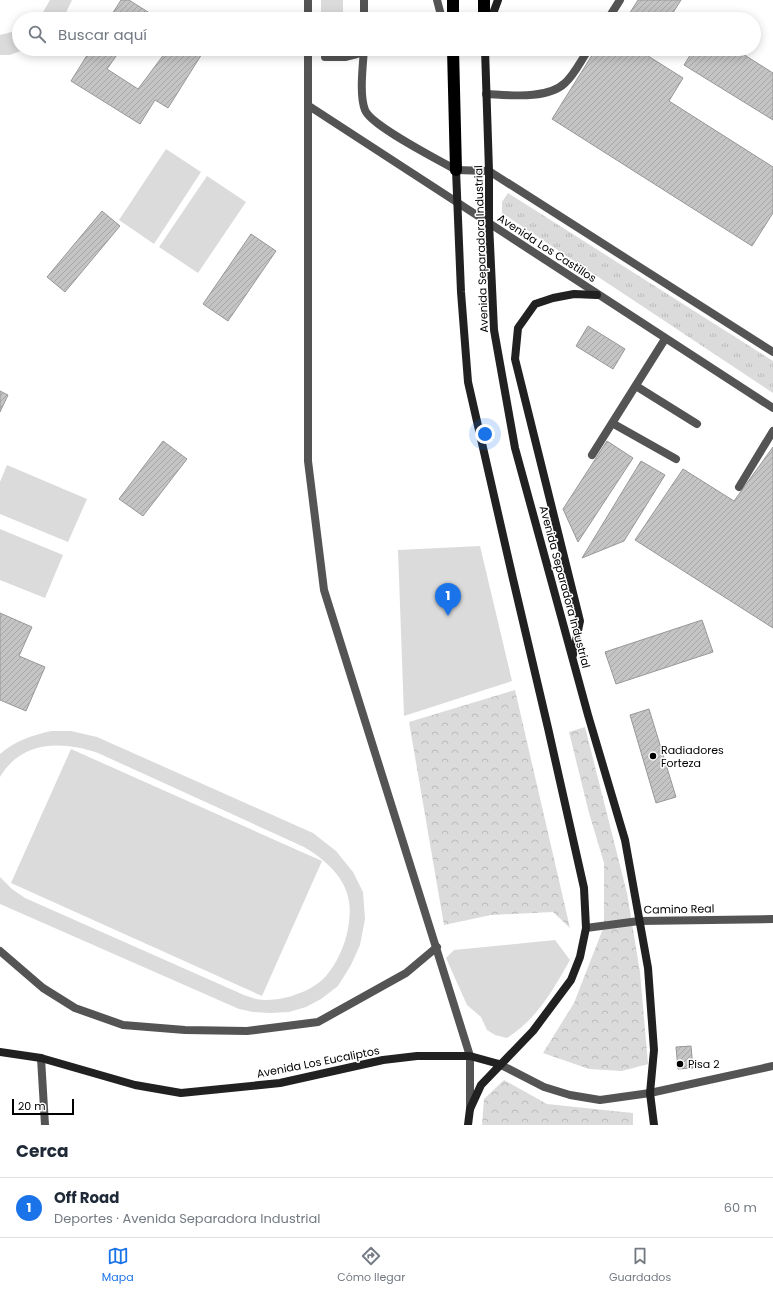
<!DOCTYPE html>
<html lang="es">
<meta charset="utf-8">
<style>
:root{--surface:#fff;--page:#f2f2f3;--text:#1f2937;--muted:#747a83;--line:#e0e1e3;--accent:#1a73e8}
body{margin:0;font-family:Poppins,sans-serif;background:var(--page);color:var(--text)}
.scale{position:absolute;left:12px;bottom:10px;width:62px;box-sizing:border-box;padding-left:4px;border:2px solid #000;border-top:0;font-size:11px;line-height:14px;white-space:nowrap;color:#000;-webkit-text-stroke:3px #fff;paint-order:stroke}
.you{position:absolute;left:485px;top:434px;width:14px;height:14px;margin:-10px;border:3px solid #fff;border-radius:50%;background:#1a73e8;box-shadow:0 0 0 6px #1a73e833}
.badge{display:grid;place-items:center;width:26px;height:26px;border-radius:50%;background:var(--accent);color:#fff;font-size:13px;font-weight:700}
.pin{position:absolute;translate:-50% -33px;filter:drop-shadow(0 1px 2px #0008)}
.pin::after{content:'';position:absolute;top:21px;width:14px;height:12px;background:inherit;clip-path:polygon(0 0,100% 0,50% 100%)}
.list{margin:0;padding:0;list-style:none}
h2{display:flex;justify-content:space-between;align-items:center;height:52px;margin:0;padding:0 16px;font-size:17px}
h2 small{font-size:13px;font-weight:400;color:var(--muted)}
.list li{display:grid;grid-template-columns:26px 1fr auto;gap:12px;align-items:center;box-sizing:border-box;height:60px;padding:0 16px;border-top:1px solid var(--line)}
.list b{display:block;font-size:15px;white-space:nowrap}
.list p{margin:0;font-size:13px;white-space:nowrap;color:var(--muted)}
.list em{font-size:13px;font-style:normal;color:var(--muted)}
.icon{flex:none;width:22px;height:22px;fill:none;stroke:currentColor;stroke-width:2;stroke-linecap:round;stroke-linejoin:round}
.map{position:relative;flex:none;width:773px;height:1125px;overflow:hidden}
.search{position:absolute;background:var(--surface);box-shadow:0 2px 10px #0003;left:12px;right:12px;top:12px;height:44px;display:flex;align-items:center;gap:10px;box-sizing:border-box;padding:0 14px;border-radius:22px;color:var(--muted);font-size:15px}
.sheet{height:112px;background:var(--surface)}
nav{display:flex;justify-content:space-around;align-items:center;box-sizing:border-box;height:56px;border-top:1px solid var(--line);background:var(--surface);font-size:11px;color:var(--muted)}
nav a{display:grid;justify-items:center;gap:2px}
nav .on{color:var(--accent)}
.map>svg:first-child{display:block}
.grass{fill:url(#grass-tufts)}
.park{fill:url(#park-crowns)}
.garden{fill:#dbdbdb}
.building{fill:url(#building-hatch);stroke:#989898}
.lines{fill:none;stroke-linecap:round;stroke-linejoin:round}
.lane{stroke:#545454;stroke-width:8}
.street{stroke:#545454;stroke-width:8}
.secondary{stroke:#212121;stroke-width:8}
.highway{stroke:#000;stroke-width:12}
.poi-dot{fill:#000;stroke:#fff;stroke-width:1.5}
.labels{text-anchor:middle;dominant-baseline:central;stroke-width:3;stroke-linejoin:round;paint-order:stroke}
.street-label{font-size:11px;fill:#000;stroke:#fff}
.poi-label{font-size:11px;fill:#000;stroke:#fff;text-anchor:start}
</style>
<div class="map">
<svg width="773" height="1125" viewBox="0 0 773 1125">
<defs>
<pattern id="grass-tufts" width="24" height="20" patternUnits="userSpaceOnUse"><rect width="24" height="20" fill="#dbdbdb"/><path d="M3 7l-1-3M5 7V3M7 7l1-3M15 17l-1-3M17 17v-4M19 17l1-3" fill="none" stroke="#bababa"/></pattern>
<pattern id="park-crowns" width="20" height="18" patternUnits="userSpaceOnUse"><rect width="20" height="18" fill="#dbdbdb"/><path d="M2 6a3 3 0 1 1 6 0M12 15a3 3 0 1 1 6 0" fill="none" stroke="#bababa"/></pattern>
<pattern id="building-hatch" width="6" height="6" patternUnits="userSpaceOnUse"><rect width="6" height="6" fill="#c4c4c4"/><path d="M-1 1l2-2M0 6l6-6M5 7l2-2" fill="none" stroke="#a7a7a7"/></pattern>
</defs>
<rect width="100%" height="100%" fill="#fff"/>
<!-- grass -->
<path class="grass" d="M 508,193 L 773,361 L 773,393 L 502,213 L 502,202 Z"/>
<!-- park -->
<path class="park" d="M 515,690 L 570,928 L 553,912 L 491,915 L 444,925 L 409,722 Z
M 585,727 L 627,893 L 640,972 L 648,1064 L 622,1071 L 589,1069 L 543,1053 L 574,1003 L 604,926 L 604,863 L 589,813 L 569,732 Z
M 504,1080 L 547,1104 L 633,1113 L 633,1125 L 482,1125 L 484,1099 Z"/>
<!-- garden -->
<path class="garden" d="M 50,0 L 72,0 L 63,19 L 36,19 L 43,12 Z
M 321,0 L 343,0 L 343,19 L 321,19 Z
M 19,30 L 19,49 L 26,49 L 10,55 L 0,55 L 0,35 Z
M 166,149 L 201,172 L 154,244 L 119,220 Z
M 207,176 L 246,202 L 198,273 L 159,247 Z
M 7,465 L 87,499 L 68,542 L 0,514 L 0,482 Z
M 0,529 L 63,555 L 45,598 L 0,580 Z
M 480,546 L 512,681 L 404,716 L 398,550 Z
M 51,731 L 71,731 L 97,737 L 313,833 L 336,851 L 353,872 L 363,892 L 365,919 L 360,945 L 351,965 L 338,986 L 321,999 L 306,1007 L 289,1012 L 270,1013 L 253,1012 L 239,1009 L 0,904 L 0,877 L 12,889 L 25,898 L 244,995 C 248,996 252,998 256,999 C 278,1003 311,993 326,976 C 337,963 345,945 348,929 C 350,916 351,906 347,893 C 341,873 321,857 304,847 L 98,753 C 62,741 22,740 0,777 L 0,754 C 16,740 31,736 51,731 Z
M 71,749 L 322,861 L 262,996 L 11,883 Z
M 555,940 L 570,960 C 553,990 537,1019 507,1038 L 495,1035 L 487,1030 L 481,1017 L 467,1005 L 446,958 L 454,950 Z"/>
<!-- building -->
<path class="building" d="M 121,0 L 129,0 L 159,19 L 109,19 Z
M 638,0 L 681,0 L 669,19 L 626,19 Z
M 91,49 L 121,49 L 107,69 L 138,89 L 168,49 L 205,49 L 168,108 L 155,100 L 140,124 L 71,81 Z
M 596,49 L 637,49 L 683,78 L 669,101 L 773,167 L 773,213 L 752,246 L 552,119 Z
M 694,49 L 735,49 L 773,73 L 773,120 L 684,65 Z
M 102,211 L 120,226 L 65,292 L 47,277 Z
M 251,234 L 276,251 L 228,321 L 203,304 Z
M 588,326 L 625,349 L 613,369 L 576,346 Z
M 0,391 L 8,395 L 0,412 Z
M 163,441 L 187,459 L 143,516 L 119,499 Z
M 607,441 L 633,458 L 578,542 L 563,509 Z
M 773,447 L 773,628 L 635,540 L 683,469 L 734,501 Z
M 641,461 L 665,475 L 624,541 L 582,558 Z
M 0,613 L 32,627 L 19,656 L 45,667 L 26,711 L 0,700 Z
M 702,620 L 713,652 L 616,684 L 605,652 Z
M 649,709 L 676,797 L 656,803 L 630,715 Z
M 691,1046 L 693,1068 L 678,1069 L 676,1047 Z"/>
<g class="lines">
<!-- lane -->
<path class="lane" d="M 437,0 L 442,19
M 364,19 L 364,0
M 608,19 L 620,0
M 364,49 C 363,65 359,95 365,110 C 371,126 439,160 456,170
M 325,57 L 345,57 L 357,54 L 360,49
M 486,94 C 509,95 547,100 565,83 C 575,74 581,60 589,49
M 636,386 L 697,424
M 612,423 L 676,459
M 592,455 L 665,339
M 739,487 L 773,431
M 0,951 L 43,988 L 75,1008 L 123,1025 L 185,1030 L 247,1031 L 318,1022 L 406,973 L 437,947"/>
<!-- street -->
<path class="street" d="M 308,0 L 308,19
M 308,49 L 308,461 L 324,590 L 470,1056 L 470,1109
M 309,106 L 773,408
M 456,170 L 489,171 L 773,352
M 586,928 L 639,921 L 773,919
M 41,1058 L 45,1125
M 499,1064 L 544,1087 L 570,1095 L 600,1100 L 650,1093 L 773,1066"/>
<!-- secondary -->
<path class="secondary" d="M 491,19 L 498,0
M 485,49 L 489,171 L 489,223 L 494,330 L 515,448 L 588,715 L 625,840 L 648,968 L 654,1050 L 650,1093 L 654,1125
M 456,170 L 461,292 L 468,382 L 513,579 L 548,728 L 584,888 L 586,928 L 580,957 L 571,980 L 533,1031 L 481,1085 L 470,1109 L 468,1125
M 573,655 L 580,621 L 515,359 L 518,328 L 535,304 L 553,298 L 574,294 L 597,295
M 0,1052 L 41,1058 L 135,1085 L 181,1093 L 280,1083 L 383,1060 L 417,1056 L 470,1056 L 499,1064"/>
<!-- highway -->
<path class="highway" d="M 453,0 L 453,19
M 484,0 L 484,19
M 453,49 L 456,170"/>
</g>
<!-- markers -->
<g class="poi-dot">
<circle cx="653" cy="756" r="4"/>
<circle cx="680" cy="1064" r="4"/>
</g>
<g class="labels">
<!-- street labels -->
<g class="street-label">
<text transform="translate(547 248) rotate(33)">Avenida Los Castillos</text>
<text transform="translate(481 249) rotate(-92)">Avenida Separadora Industrial</text>
<text transform="translate(565 587) rotate(75)">Avenida Separadora Industrial</text>
<text transform="translate(679 909) rotate(-1)">Camino Real</text>
<text transform="translate(318 1062) rotate(-11)">Avenida Los Eucaliptos</text>
</g>
<!-- poi labels -->
<g class="poi-label">
<text x="661" y="750">Radiadores<tspan x="661" dy="13">Forteza</tspan></text>
<text x="688" y="1064">Pisa 2</text>
</g>
</g>
</svg>
<div class="scale">20 m</div>
<div class="you"></div>
<div class="pin badge" style="left:448px;top:616px">1</div>
<div class="search"><svg class="icon" aria-label="search" viewBox="0 0 24 24"><circle cx="10" cy="10" r="6"/><path d="M15 15l6 6"/></svg>Buscar aquí</div>
</div>
<section class="sheet">
<h2>Cerca<small></small></h2>
<ul class="list">
<li><span class="badge">1</span><div><b>Off Road</b><p>Deportes · Avenida Separadora Industrial</p></div><em>60 m</em></li>
</ul>
</section>
<nav>
<a class="on"><svg class="icon" aria-label="map" viewBox="0 0 24 24"><path d="M3 6l6-2 6 2 6-2v14l-6 2-6-2-6 2zM9 4v14M15 6v14"/></svg>Mapa</a>
<a><svg class="icon" aria-label="directions" viewBox="0 0 24 24"><path d="M12 3l9 9-9 9-9-9zM9 14v-3h6M13 9l2 2-2 2"/></svg>Cómo llegar</a>
<a><svg class="icon" aria-label="saved" viewBox="0 0 24 24"><path d="M7 4h10v16l-5-4-5 4z"/></svg>Guardados</a>
</nav>
